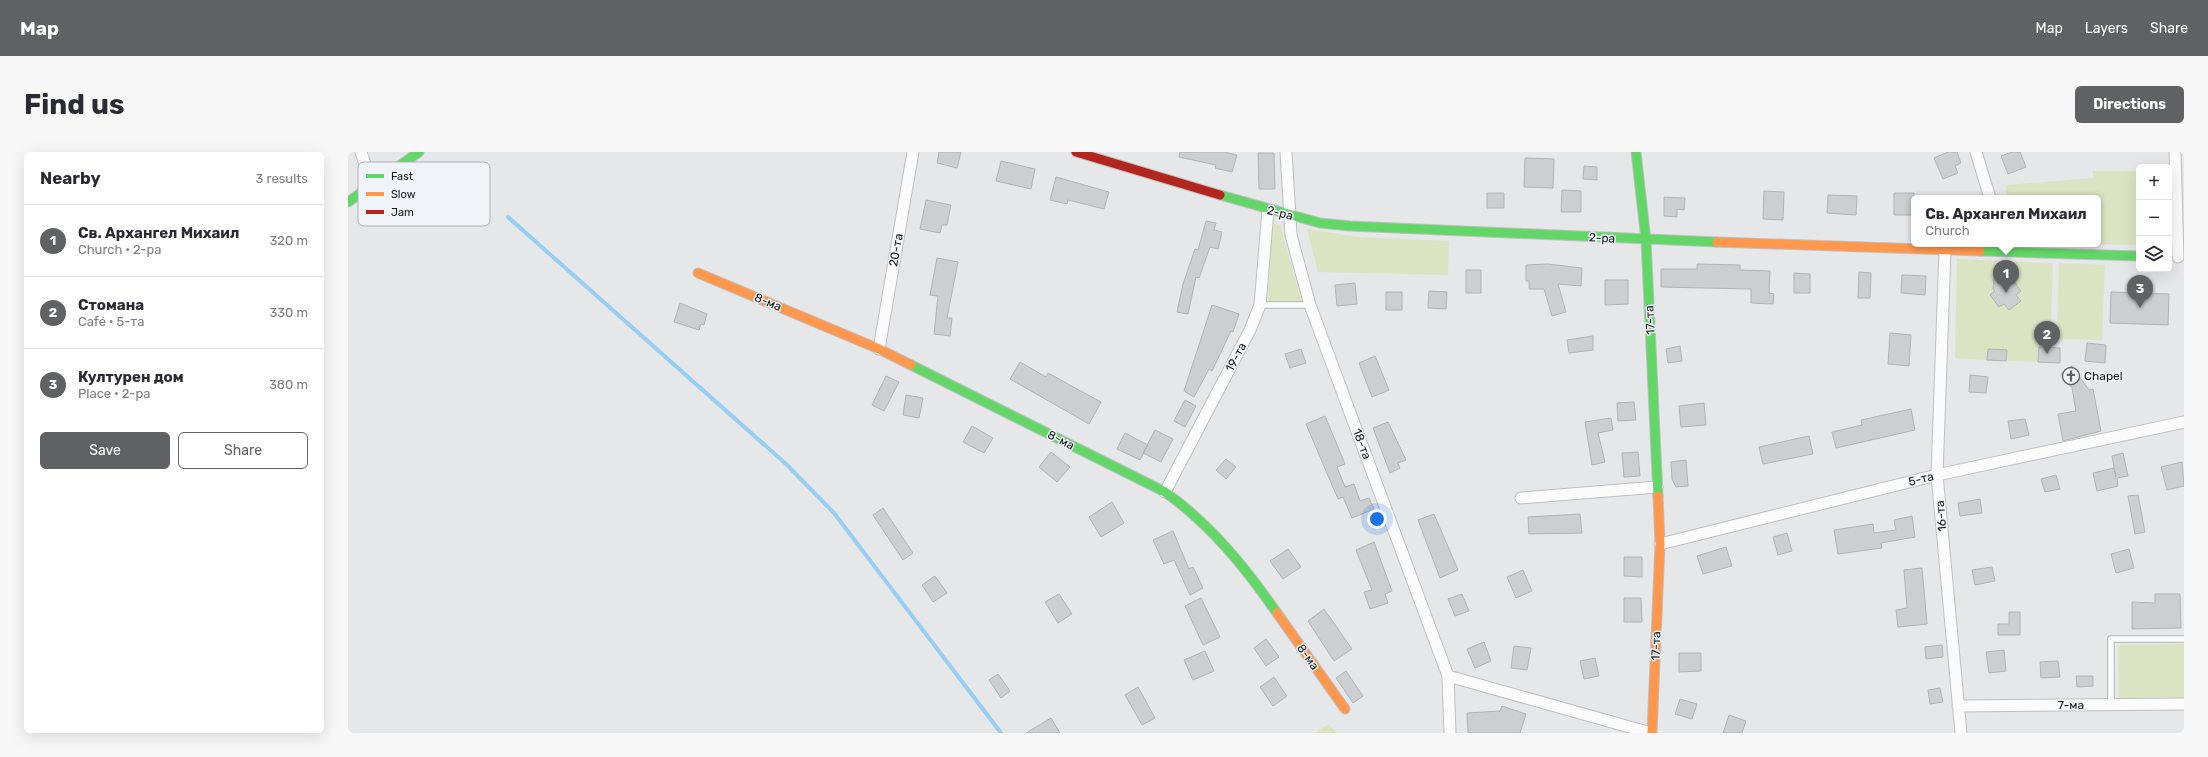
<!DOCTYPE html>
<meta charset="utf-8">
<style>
:root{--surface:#fff;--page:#f7f7f7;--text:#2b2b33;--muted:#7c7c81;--line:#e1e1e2;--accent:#5f6162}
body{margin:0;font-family:Rubik,sans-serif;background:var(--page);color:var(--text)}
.controls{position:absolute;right:12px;top:12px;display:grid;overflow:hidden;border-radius:6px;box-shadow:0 4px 16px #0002}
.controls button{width:36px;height:36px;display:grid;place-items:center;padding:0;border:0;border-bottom:1px solid var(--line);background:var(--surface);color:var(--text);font:20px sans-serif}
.you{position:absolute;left:1029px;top:367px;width:14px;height:14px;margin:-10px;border:3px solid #fff;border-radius:50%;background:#1a73e8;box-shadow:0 0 0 6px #1a73e833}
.badge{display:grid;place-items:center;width:26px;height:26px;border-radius:50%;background:var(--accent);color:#fff;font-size:13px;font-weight:700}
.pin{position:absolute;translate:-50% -33px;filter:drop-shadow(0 1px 2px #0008)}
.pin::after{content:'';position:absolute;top:21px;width:14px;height:12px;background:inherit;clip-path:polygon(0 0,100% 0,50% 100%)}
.popup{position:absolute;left:1563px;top:43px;width:190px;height:52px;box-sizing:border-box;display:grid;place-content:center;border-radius:6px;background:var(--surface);filter:drop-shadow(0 1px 3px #0005);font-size:13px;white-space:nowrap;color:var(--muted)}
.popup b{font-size:15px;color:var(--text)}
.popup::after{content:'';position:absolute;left:50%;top:100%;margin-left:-8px;border:8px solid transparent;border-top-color:var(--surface)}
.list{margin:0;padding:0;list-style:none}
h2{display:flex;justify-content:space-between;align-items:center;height:52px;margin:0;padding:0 16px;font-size:17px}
h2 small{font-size:13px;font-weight:400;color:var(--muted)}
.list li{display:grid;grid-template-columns:26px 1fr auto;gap:12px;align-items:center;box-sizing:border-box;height:72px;padding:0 16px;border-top:1px solid var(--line)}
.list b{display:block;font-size:15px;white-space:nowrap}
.list p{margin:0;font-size:13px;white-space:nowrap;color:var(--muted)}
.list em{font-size:13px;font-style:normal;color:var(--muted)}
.actions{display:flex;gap:8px;padding:12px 16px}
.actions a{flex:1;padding:9px 0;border:1px solid var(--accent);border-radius:6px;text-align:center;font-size:14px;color:var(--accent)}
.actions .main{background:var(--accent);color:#fff}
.icon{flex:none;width:22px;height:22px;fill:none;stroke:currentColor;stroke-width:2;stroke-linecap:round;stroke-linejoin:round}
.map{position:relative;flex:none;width:1836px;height:581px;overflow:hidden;border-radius:6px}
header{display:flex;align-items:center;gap:24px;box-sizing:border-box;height:56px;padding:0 20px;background:var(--accent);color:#fff}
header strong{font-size:19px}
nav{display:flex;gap:22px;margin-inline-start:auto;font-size:14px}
.intro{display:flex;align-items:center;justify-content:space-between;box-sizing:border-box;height:96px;padding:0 24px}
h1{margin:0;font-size:28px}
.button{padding:10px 18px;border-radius:6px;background:var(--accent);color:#fff;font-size:14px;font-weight:700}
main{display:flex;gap:24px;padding:0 24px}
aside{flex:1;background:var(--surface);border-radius:6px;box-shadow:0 4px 16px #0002}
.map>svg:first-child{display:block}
.green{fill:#dbe4c2}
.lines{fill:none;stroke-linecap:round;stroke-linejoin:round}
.stream{stroke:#97cff4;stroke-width:4}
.building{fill:#cccecf;stroke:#b1b2b4}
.lane-casing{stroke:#bdbfc0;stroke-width:8}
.street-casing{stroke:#bdbfc0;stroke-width:13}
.fast-casing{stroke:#bdbfc0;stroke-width:11}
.slow-casing{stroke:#bdbfc0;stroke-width:11}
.jam-casing{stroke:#bdbfc0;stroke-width:11}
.lane{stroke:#fbfbfc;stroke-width:5.5}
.street{stroke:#fbfbfc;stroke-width:11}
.fast{stroke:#63d668;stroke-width:9}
.slow{stroke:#ff974d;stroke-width:9}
.jam{stroke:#b3261e;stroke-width:9}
.labels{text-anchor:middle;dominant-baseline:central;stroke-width:3;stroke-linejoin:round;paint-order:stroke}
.street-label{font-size:12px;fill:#17191a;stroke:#f0f4f8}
.poi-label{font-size:12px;fill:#17191a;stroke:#f0f4f8;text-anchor:start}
.key{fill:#f0f4f8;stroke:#afb2b5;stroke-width:1}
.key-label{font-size:11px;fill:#17191a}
</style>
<header>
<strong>Map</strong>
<nav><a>Map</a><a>Layers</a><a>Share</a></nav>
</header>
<div class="intro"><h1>Find us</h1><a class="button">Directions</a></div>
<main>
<aside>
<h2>Nearby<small>3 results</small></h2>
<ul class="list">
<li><span class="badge">1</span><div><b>Св. Архангел Михаил</b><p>Church · 2-ра</p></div><em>320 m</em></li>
<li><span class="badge">2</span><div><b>Стомана</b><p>Café · 5-та</p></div><em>330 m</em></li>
<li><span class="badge">3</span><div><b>Културен дом</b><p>Place · 2-ра</p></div><em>380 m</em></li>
</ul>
<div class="actions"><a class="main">Save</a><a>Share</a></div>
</aside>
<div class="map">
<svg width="1836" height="581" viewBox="0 0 1836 581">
<rect width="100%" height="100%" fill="#e5e7e9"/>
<!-- green -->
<path class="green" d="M 1745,19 L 1791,19 L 1791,93 L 1750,92 L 1750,46 L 1658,46 L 1658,33 L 1745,26 Z
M 924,71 L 932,73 L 954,150 L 920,149 Z
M 959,77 L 1010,85 L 1101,89 L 1100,123 L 970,120 Z
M 1609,107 L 1705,111 L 1702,195 L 1691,195 L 1690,210 L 1658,209 L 1659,198 L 1640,197 L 1639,208 L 1607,206 Z
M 1711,111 L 1757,113 L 1754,188 L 1709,187 Z
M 1836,492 L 1836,548 L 1771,549 L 1770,493 Z
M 981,572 L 988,581 L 966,581 Z"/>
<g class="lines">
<!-- stream -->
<path class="stream" d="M 160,65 L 438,312 L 486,361 L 653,581"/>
</g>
<!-- building -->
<path class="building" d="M 591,0 L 613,0 L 609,16 L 589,11 Z
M 832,0 L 876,0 L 889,3 L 884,20 L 867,16 L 868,13 L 831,5 Z
M 1600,0 L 1609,0 L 1613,11 L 1607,14 L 1610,21 L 1595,27 L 1586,6 Z
M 1664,0 L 1672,0 L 1678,15 L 1660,22 L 1653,4 Z
M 910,1 L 926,1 L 927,37 L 911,37 Z
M 1177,6 L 1206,7 L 1205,36 L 1176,35 Z
M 653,9 L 687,17 L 683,37 L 648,29 Z
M 1236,14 L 1249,15 L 1249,28 L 1235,27 Z
M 708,25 L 761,40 L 756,57 L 720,48 L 719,52 L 702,48 Z
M 1214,38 L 1233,39 L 1233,60 L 1213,60 Z
M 1416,39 L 1436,40 L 1435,68 L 1415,67 Z
M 1139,41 L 1156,41 L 1156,56 L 1139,56 Z
M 1546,41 L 1566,41 L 1566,63 L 1546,63 Z
M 1480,43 L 1509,44 L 1508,63 L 1479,61 Z
M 1316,45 L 1337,46 L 1336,58 L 1329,57 L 1329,65 L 1316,64 Z
M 578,48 L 603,53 L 599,73 L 594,73 L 592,81 L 572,77 Z
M 858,69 L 868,71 L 866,78 L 874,80 L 870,97 L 862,95 L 851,126 L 848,125 L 840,162 L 829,160 L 835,132 L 847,97 L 850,98 Z
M 589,106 L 610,110 L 599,166 L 604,166 L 602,184 L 586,182 L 590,144 L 582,143 Z
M 1200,112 L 1234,116 L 1233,134 L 1210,132 L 1218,160 L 1204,164 L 1196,137 L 1181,137 L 1181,129 L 1178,129 L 1178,113 Z
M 1349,112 L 1392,113 L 1392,118 L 1422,119 L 1421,141 L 1426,142 L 1425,152 L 1403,151 L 1403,137 L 1313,135 L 1313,117 L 1349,117 Z
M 1118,118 L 1133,118 L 1133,141 L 1118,141 Z
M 1511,120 L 1523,121 L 1522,146 L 1510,146 Z
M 1446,121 L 1462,122 L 1462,141 L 1446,141 Z
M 1554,123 L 1578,124 L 1577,143 L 1553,141 Z
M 1646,126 L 1657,127 L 1659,130 L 1664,127 L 1673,139 L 1668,143 L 1673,149 L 1661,158 L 1656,152 L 1651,155 L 1642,143 L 1647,139 L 1645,137 Z
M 1257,128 L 1280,128 L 1280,152 L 1257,153 Z
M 1007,131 L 1009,152 L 989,154 L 987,133 Z
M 1081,139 L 1099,140 L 1098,157 L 1080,156 Z
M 1038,140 L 1054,140 L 1054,158 L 1038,158 Z
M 1763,140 L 1821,142 L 1820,173 L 1762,171 Z
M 332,151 L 359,162 L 356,173 L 353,172 L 351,178 L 326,170 Z
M 864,153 L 891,162 L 885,180 L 883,179 L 864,219 L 861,217 L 846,245 L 836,239 Z
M 1542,181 L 1563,183 L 1561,214 L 1540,212 Z
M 1245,184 L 1245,198 L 1221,201 L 1219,188 Z
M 1739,191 L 1758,193 L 1757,211 L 1737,209 Z
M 1332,194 L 1334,209 L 1320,211 L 1318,197 Z
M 1691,195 L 1712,196 L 1712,211 L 1690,210 Z
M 953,197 L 958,211 L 942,216 L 937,202 Z
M 1640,197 L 1659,198 L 1658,209 L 1639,208 Z
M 1027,204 L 1041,238 L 1024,245 L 1011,211 Z
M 672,210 L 698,225 L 700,221 L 753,250 L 741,272 L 662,227 Z
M 1724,214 L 1741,238 L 1745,237 L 1753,279 L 1715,289 L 1710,262 L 1728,259 L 1724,236 L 1713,222 Z
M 1622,223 L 1640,225 L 1638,241 L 1621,240 Z
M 538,224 L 551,230 L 536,259 L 524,253 Z
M 558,243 L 575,246 L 571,266 L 555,263 Z
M 837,248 L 848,254 L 837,275 L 826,269 Z
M 1286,250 L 1288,268 L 1270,269 L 1269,251 Z
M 1356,251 L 1358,273 L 1333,275 L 1331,254 Z
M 1563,257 L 1567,278 L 1488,296 L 1484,280 L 1514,273 L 1513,268 Z
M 977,264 L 997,312 L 989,315 L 997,335 L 1006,332 L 1012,349 L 1021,346 L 1026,357 L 1004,366 L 995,345 L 990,347 L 958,272 Z
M 1263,266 L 1265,278 L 1250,281 L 1257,310 L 1244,313 L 1237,270 Z
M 1677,267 L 1681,283 L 1663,287 L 1660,269 Z
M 1040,270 L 1058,308 L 1050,311 L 1052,316 L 1042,321 L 1025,276 Z
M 624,274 L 645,286 L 636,301 L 615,290 Z
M 807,278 L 825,287 L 813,310 L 795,301 Z
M 777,281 L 800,293 L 792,308 L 769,297 Z
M 1461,284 L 1465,302 L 1415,312 L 1411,295 Z
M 703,300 L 722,315 L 709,330 L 691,315 Z
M 1290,300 L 1292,324 L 1276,325 L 1274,301 Z
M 1775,301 L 1780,324 L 1769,326 L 1770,334 L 1749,339 L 1745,321 L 1766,316 L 1768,325 L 1764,304 Z
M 878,307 L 888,315 L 878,327 L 868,318 Z
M 1338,308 L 1340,334 L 1328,335 L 1324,327 L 1323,310 Z
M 1834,310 L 1836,334 L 1819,338 L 1813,315 Z
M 1708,323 L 1712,337 L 1697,340 L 1693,327 Z
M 1790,343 L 1797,380 L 1787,382 L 1780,344 Z
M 1632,347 L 1634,361 L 1612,364 L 1610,351 Z
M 764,350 L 776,371 L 753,385 L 741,365 Z
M 535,356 L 565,401 L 555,408 L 525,363 Z
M 1086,362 L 1110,418 L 1092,426 L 1070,368 Z
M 1232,362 L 1234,381 L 1181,382 L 1180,365 Z
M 1564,364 L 1567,385 L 1533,391 L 1534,396 L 1490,402 L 1486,378 L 1525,372 L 1526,381 L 1548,378 L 1546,368 Z
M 825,379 L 841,417 L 845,415 L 855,436 L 842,443 L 826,408 L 816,412 L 805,388 Z
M 1439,381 L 1444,399 L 1430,403 L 1425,385 Z
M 1026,390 L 1044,439 L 1037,442 L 1040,451 L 1022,457 L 1016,440 L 1024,438 L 1008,398 Z
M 1378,395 L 1384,414 L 1355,422 L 1349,404 Z
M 940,397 L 953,415 L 935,427 L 922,409 Z
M 1781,397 L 1786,416 L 1768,421 L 1763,402 Z
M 1276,405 L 1294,405 L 1294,425 L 1276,424 Z
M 1644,415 L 1647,429 L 1627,433 L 1624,418 Z
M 1574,416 L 1579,472 L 1550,475 L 1548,458 L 1559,456 L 1556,418 Z
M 1175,418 L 1184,439 L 1168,446 L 1159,425 Z
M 587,424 L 599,441 L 585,450 L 574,433 Z
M 711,442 L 724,462 L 710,471 L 697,450 Z
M 1114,442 L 1121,459 L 1107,464 L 1100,447 Z
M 1807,442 L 1832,442 L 1833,476 L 1784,477 L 1784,450 L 1807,451 Z
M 853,446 L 872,485 L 855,493 L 837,454 Z
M 1276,446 L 1293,446 L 1294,470 L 1276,470 Z
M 976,457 L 1004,497 L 986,509 L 960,469 Z
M 1661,460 L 1672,460 L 1672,483 L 1650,483 L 1650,472 L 1661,472 Z
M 918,487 L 931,505 L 918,514 L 906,496 Z
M 1136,490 L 1143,509 L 1127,516 L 1119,497 Z
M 1594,493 L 1595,505 L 1578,507 L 1577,495 Z
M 1166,494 L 1183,496 L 1179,518 L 1163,516 Z
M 1656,498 L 1658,519 L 1641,521 L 1638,500 Z
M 857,499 L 866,519 L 845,528 L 836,508 Z
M 1331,501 L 1353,501 L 1353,519 L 1331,520 Z
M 1247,506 L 1251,524 L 1236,527 L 1232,509 Z
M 1710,509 L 1712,525 L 1693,526 L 1692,510 Z
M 998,519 L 1015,544 L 1005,551 L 988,526 Z
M 650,522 L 662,539 L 653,546 L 641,528 Z
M 1728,524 L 1745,524 L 1745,534 L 1729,535 Z
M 926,525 L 939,544 L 925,554 L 912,535 Z
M 790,535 L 807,566 L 794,573 L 777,543 Z
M 1592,536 L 1595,550 L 1582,552 L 1580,538 Z
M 1332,547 L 1349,552 L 1344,567 L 1327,562 Z
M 1154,554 L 1178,562 L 1172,581 L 1120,581 L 1119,561 L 1152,559 Z
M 1381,563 L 1398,569 L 1394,581 L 1375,581 Z
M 703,566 L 712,581 L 678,581 Z"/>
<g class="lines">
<!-- lane casing -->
<g class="lane-casing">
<path id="lane" d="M 912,153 L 962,153
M 1763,553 L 1763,487 L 1836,487"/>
</g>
<!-- street casing -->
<g class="street-casing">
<path id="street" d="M 13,0 L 24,32
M 938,0 L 943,83 L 962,153 L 1100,524 L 1102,581
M 1628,0 L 1642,46
M 1827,0 L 1830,105
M 1597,97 L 1589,323 L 1613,581
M 531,197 L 565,0
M 817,340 L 902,178 L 912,153 L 920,58
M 1173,346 L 1309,335
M 1312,392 L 1589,323 L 1836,270
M 1100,524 L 1303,581
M 1610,554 L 1836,552"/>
</g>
<!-- fast casing -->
<g class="fast-casing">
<path id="fast" d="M 1288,0 L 1298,88 L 1310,344
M 872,43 L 972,71 L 1002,74 L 1369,90
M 0,50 L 71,0
M 1632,99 L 1791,104
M 563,213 L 817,340 C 863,373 897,415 929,461"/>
</g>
<!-- slow casing -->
<g class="slow-casing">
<path id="slow" d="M 1369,90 L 1632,99
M 350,121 L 531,197 L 563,213
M 929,461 L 997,557
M 1304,581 L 1312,392 L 1310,344"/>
</g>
<!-- jam casing -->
<g class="jam-casing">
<path id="jam" d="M 728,0 L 872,43"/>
</g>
<!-- lane -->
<use href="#lane" class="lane"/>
<!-- street -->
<use href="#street" class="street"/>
<!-- fast -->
<use href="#fast" class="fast"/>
<!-- slow -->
<use href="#slow" class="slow"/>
<!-- jam -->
<use href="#jam" class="jam"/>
</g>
<!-- icons -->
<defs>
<g id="church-ring" transform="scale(0.9)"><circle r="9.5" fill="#f0f4f8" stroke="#5f6162" stroke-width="1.5"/><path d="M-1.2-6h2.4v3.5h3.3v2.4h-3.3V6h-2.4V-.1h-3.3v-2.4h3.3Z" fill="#5f6162"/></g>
</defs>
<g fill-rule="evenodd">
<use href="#church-ring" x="1723" y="224"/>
</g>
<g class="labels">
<!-- street labels -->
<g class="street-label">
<text transform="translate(932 61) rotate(14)">2-ра</text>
<text transform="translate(1254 86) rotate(3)">2-ра</text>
<text transform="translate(548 98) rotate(-80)">20-та</text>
<text transform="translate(420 150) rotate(23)">8-ма</text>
<text transform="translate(1302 168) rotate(-93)">17-та</text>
<text transform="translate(888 205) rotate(-62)">19-та</text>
<text transform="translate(713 288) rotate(27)">8-ма</text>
<text transform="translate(1014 292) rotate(69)">18-та</text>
<text transform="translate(1573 327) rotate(-14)">5-та</text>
<text transform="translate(1593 364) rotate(-95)">16-та</text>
<text transform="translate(1308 494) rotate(-88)">17-та</text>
<text transform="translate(960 505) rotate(55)">8-ма</text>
<text x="1723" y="553">7-ма</text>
</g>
<!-- poi labels -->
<g class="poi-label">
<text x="1736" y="224">Chapel</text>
</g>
</g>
<!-- legend -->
<rect x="10" y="10" width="132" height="64" rx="6" class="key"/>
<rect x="18" y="22" width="18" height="4" fill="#63d668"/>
<rect x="18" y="40" width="18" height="4" fill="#ff974d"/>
<rect x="18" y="58" width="18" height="4" fill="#b3261e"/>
<g class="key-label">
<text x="43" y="28">Fast</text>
<text x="43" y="46">Slow</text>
<text x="43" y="64">Jam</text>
</g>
</svg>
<div class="controls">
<button>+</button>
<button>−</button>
<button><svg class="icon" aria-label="layers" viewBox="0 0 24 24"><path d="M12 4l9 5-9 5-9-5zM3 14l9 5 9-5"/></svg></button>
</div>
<div class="you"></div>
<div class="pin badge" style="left:1658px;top:141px">1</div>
<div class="popup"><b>Св. Архангел Михаил</b>Church</div>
<div class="pin badge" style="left:1699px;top:202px">2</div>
<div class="pin badge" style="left:1792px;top:156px">3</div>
</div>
</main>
